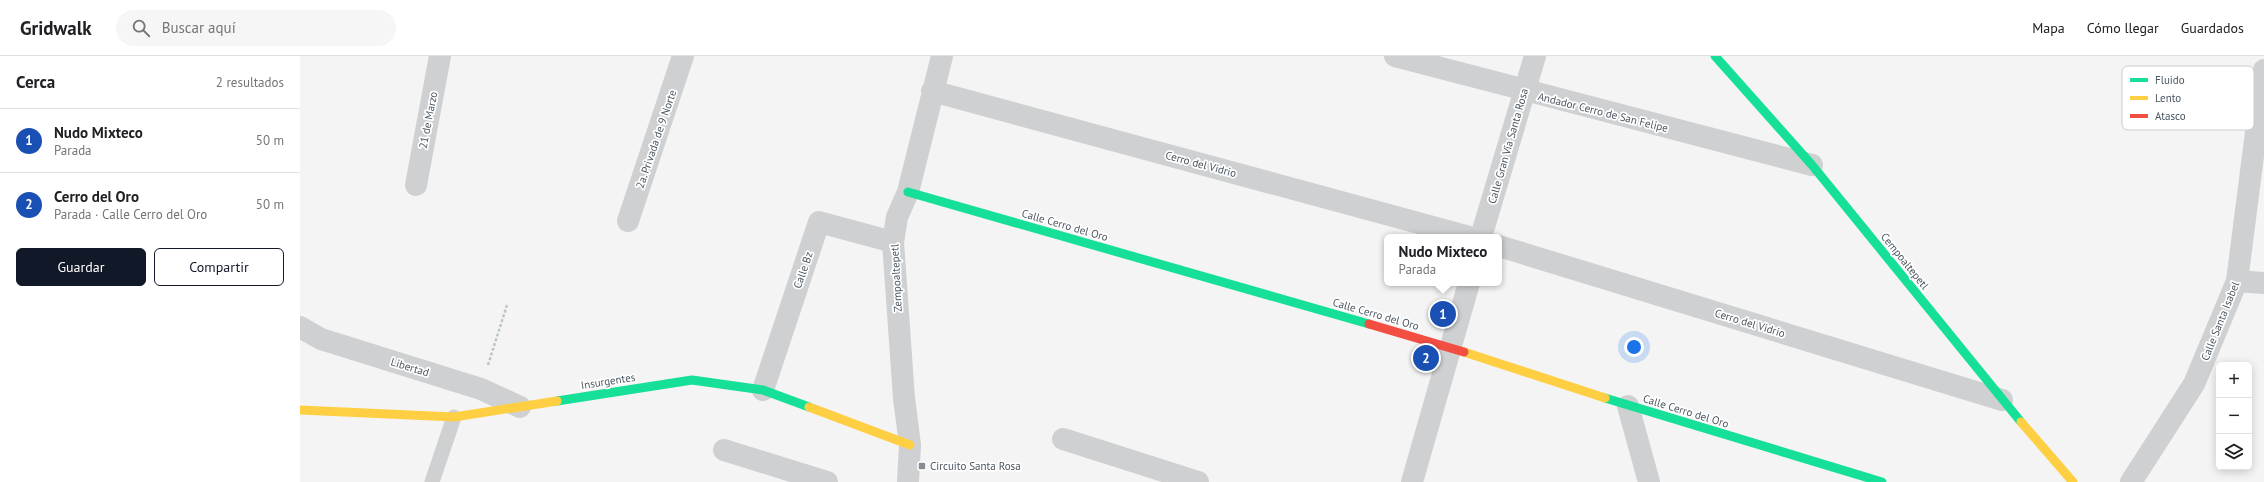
<!DOCTYPE html>
<html lang="es">
<meta charset="utf-8">
<style>
:root{--surface:#fff;--page:#f6f6f6;--text:#202124;--muted:#757577;--line:#e0e0e0;--accent:#111827}
body{margin:0;font-family:"PT Sans",sans-serif;background:var(--page);color:var(--text)}
.controls{position:absolute;right:12px;bottom:12px;display:grid;overflow:hidden;border-radius:6px;box-shadow:0 2px 10px #0003}
.controls button{width:36px;height:36px;display:grid;place-items:center;padding:0;border:0;border-bottom:1px solid var(--line);background:var(--surface);color:var(--text);font:20px sans-serif}
.you{position:absolute;left:1334px;top:291px;width:14px;height:14px;margin:-10px;border:3px solid #fff;border-radius:50%;background:#1a73e8;box-shadow:0 0 0 6px #1a73e833}
.badge{display:grid;place-items:center;width:26px;height:26px;border-radius:50%;background:var(--accent);color:#fff;font-size:13px;font-weight:700}
.pin{position:absolute;translate:-50% -50%;border:2px solid #fff;box-shadow:0 1px 4px #0006}
.popup{position:absolute;left:1084px;top:178px;width:118px;height:52px;box-sizing:border-box;display:grid;place-content:center;border-radius:6px;background:var(--surface);filter:drop-shadow(0 1px 3px #0005);font-size:13px;white-space:nowrap;color:var(--muted)}
.popup b{font-size:15px;color:var(--text)}
.popup::after{content:'';position:absolute;left:50%;top:100%;margin-left:-8px;border:8px solid transparent;border-top-color:var(--surface)}
.list{margin:0;padding:0;list-style:none}
h2{display:flex;justify-content:space-between;align-items:center;height:52px;margin:0;padding:0 16px;font-size:17px}
h2 small{font-size:13px;font-weight:400;color:var(--muted)}
.list li{display:grid;grid-template-columns:26px 1fr auto;gap:12px;align-items:center;box-sizing:border-box;height:64px;padding:0 16px;border-top:1px solid var(--line)}
.list b{display:block;font-size:15px;white-space:nowrap}
.list p{margin:0;font-size:13px;white-space:nowrap;color:var(--muted)}
.list em{font-size:13px;font-style:normal;color:var(--muted)}
.actions{display:flex;gap:8px;padding:12px 16px}
.actions a{flex:1;padding:9px 0;border:1px solid var(--accent);border-radius:6px;text-align:center;font-size:14px;color:var(--accent)}
.actions .main{background:var(--accent);color:#fff}
.icon{flex:none;width:22px;height:22px;fill:none;stroke:currentColor;stroke-width:2;stroke-linecap:round;stroke-linejoin:round}
.map{position:relative;flex:none;width:1964px;height:426px;overflow:hidden}
header{display:flex;align-items:center;gap:24px;box-sizing:border-box;height:56px;padding:0 20px;background:var(--surface);border-bottom:1px solid var(--line)}
header strong{font-size:19px}
nav{display:flex;gap:22px;margin-inline-start:auto;font-size:14px}
.search{width:280px;height:36px;background:var(--page);display:flex;align-items:center;gap:10px;box-sizing:border-box;padding:0 14px;border-radius:22px;color:var(--muted);font-size:15px}
main{display:flex}
aside{flex:1;background:var(--surface)}
.map>svg:first-child{display:block}
.lines{fill:none;stroke-linecap:round;stroke-linejoin:round}
.path{stroke:#bcc7c4;stroke-width:2.5;stroke-dasharray:3 2;stroke-linecap:butt}
.lane{stroke:#ced0d2;stroke-width:15}
.street{stroke:#ced0d2;stroke-width:22}
.fast{stroke:#16e098;stroke-width:9}
.slow{stroke:#ffcf43;stroke-width:9}
.jam{stroke:#f24e42;stroke-width:9}
.poi-dot{fill:#868d94;stroke:#fff;stroke-width:1.5}
.labels{text-anchor:middle;dominant-baseline:central;stroke-width:3.5;stroke-linejoin:round;paint-order:stroke}
.street-label{font-size:11px;fill:#4a5661;stroke:#fff}
.poi-label{font-size:11px;fill:#4a5661;stroke:#fff;text-anchor:start}
.key{fill:#fff;stroke:#c9ccd0;stroke-width:1}
.key-label{font-size:11px;fill:#4a5661}
</style>
<header>
<strong>Gridwalk</strong>
<div class="search"><svg class="icon" aria-label="search" viewBox="0 0 24 24"><circle cx="10" cy="10" r="6"/><path d="M15 15l6 6"/></svg>Buscar aquí</div>
<nav><a>Mapa</a><a>Cómo llegar</a><a>Guardados</a></nav>
</header>
<main>
<aside>
<h2>Cerca<small>2 resultados</small></h2>
<ul class="list">
<li><span class="badge" style="background:#1a4fb4">1</span><div><b>Nudo Mixteco</b><p>Parada</p></div><em>50 m</em></li>
<li><span class="badge" style="background:#1a4fb4">2</span><div><b>Cerro del Oro</b><p>Parada · Calle Cerro del Oro</p></div><em>50 m</em></li>
</ul>
<div class="actions"><a class="main">Guardar</a><a>Compartir</a></div>
</aside>
<div class="map">
<svg width="1964" height="426" viewBox="0 0 1964 426">
<rect width="100%" height="100%" fill="#f4f4f4"/>
<g class="lines">
<!-- path -->
<path class="path" d="M 188,309 L 207,249"/>
<!-- lane -->
<path class="lane" d="M 132,426 L 154,361"/>
<!-- street -->
<path class="street" d="M 1095,0 L 1512,109
M 632,35 L 1170,181
M 116,129 L 140,0
M 328,165 L 383,0
M 1181,181 L 1235,0
M 1199,190 L 1702,344
M 1937,225 L 1964,227
M 0,271 L 21,283 L 181,333 L 220,351
M 463,334 L 519,166 L 593,186
M 1328,350 L 1349,426
M 763,383 L 898,426
M 424,394 L 527,426
M 608,426 L 610,389 L 604,342 L 593,186 L 597,161 L 608,136 L 642,0
M 1112,426 L 1169,227
M 1831,426 L 1894,328 L 1937,225 L 1964,14"/>
<!-- fast -->
<path class="fast" d="M 1415,0 L 1512,109 L 1721,366
M 608,136 L 1069,268
M 1305,342 L 1582,426
M 257,345 L 392,324 L 463,334 L 509,351"/>
<!-- slow -->
<path class="slow" d="M 1164,296 L 1305,342
M 509,351 L 610,389
M 0,354 L 154,361 L 257,345
M 1721,366 L 1773,426"/>
<!-- jam -->
<path class="jam" d="M 1069,268 L 1164,296"/>
</g>
<!-- markers -->
<rect class="poi-dot" x="618" y="406" width="8" height="8" rx="2"/>
<g class="labels">
<!-- street labels -->
<g class="street-label">
<text transform="translate(1303 56) rotate(14)">Andador Cerro de San Felipe</text>
<text transform="translate(128 64) rotate(-79)">21 de Marzo</text>
<text transform="translate(356 83) rotate(-71)">2a. Privada de 9 Norte</text>
<text transform="translate(1208 90) rotate(-74)">Calle Gran Vía Santa Rosa</text>
<text transform="translate(901 108) rotate(15)">Cerro del Vidrio</text>
<text transform="translate(765 169) rotate(16)">Calle Cerro del Oro</text>
<text transform="translate(1605 205) rotate(51)">Cempoaltepetl</text>
<text transform="translate(503 214) rotate(-71)">Calle Bz</text>
<text transform="translate(596 222) rotate(-93)">Zempoaltepetl</text>
<text transform="translate(1076 258) rotate(16)">Calle Cerro del Oro</text>
<text transform="translate(1920 265) rotate(-68)">Calle Santa Isabel</text>
<text transform="translate(1450 267) rotate(17)">Cerro del Vidrio</text>
<text transform="translate(110 311) rotate(17)">Libertad</text>
<text transform="translate(308 325) rotate(-9)">Insurgentes</text>
<text transform="translate(1386 355) rotate(17)">Calle Cerro del Oro</text>
</g>
<!-- poi labels -->
<g class="poi-label">
<text x="630" y="410">Circuito Santa Rosa</text>
</g>
</g>
<!-- legend -->
<rect x="1822" y="10" width="132" height="64" rx="6" class="key"/>
<rect x="1830" y="22" width="18" height="4" fill="#16e098"/>
<rect x="1830" y="40" width="18" height="4" fill="#ffcf43"/>
<rect x="1830" y="58" width="18" height="4" fill="#f24e42"/>
<g class="key-label">
<text x="1855" y="28">Fluido</text>
<text x="1855" y="46">Lento</text>
<text x="1855" y="64">Atasco</text>
</g>
</svg>
<div class="controls">
<button>+</button>
<button>−</button>
<button><svg class="icon" aria-label="layers" viewBox="0 0 24 24"><path d="M12 4l9 5-9 5-9-5zM3 14l9 5 9-5"/></svg></button>
</div>
<div class="you"></div>
<div class="pin badge" style="left:1143px;top:258px;background:#1a4fb4">1</div>
<div class="popup"><b>Nudo Mixteco</b>Parada</div>
<div class="pin badge" style="left:1126px;top:302px;background:#1a4fb4">2</div>
</div>
</main>
